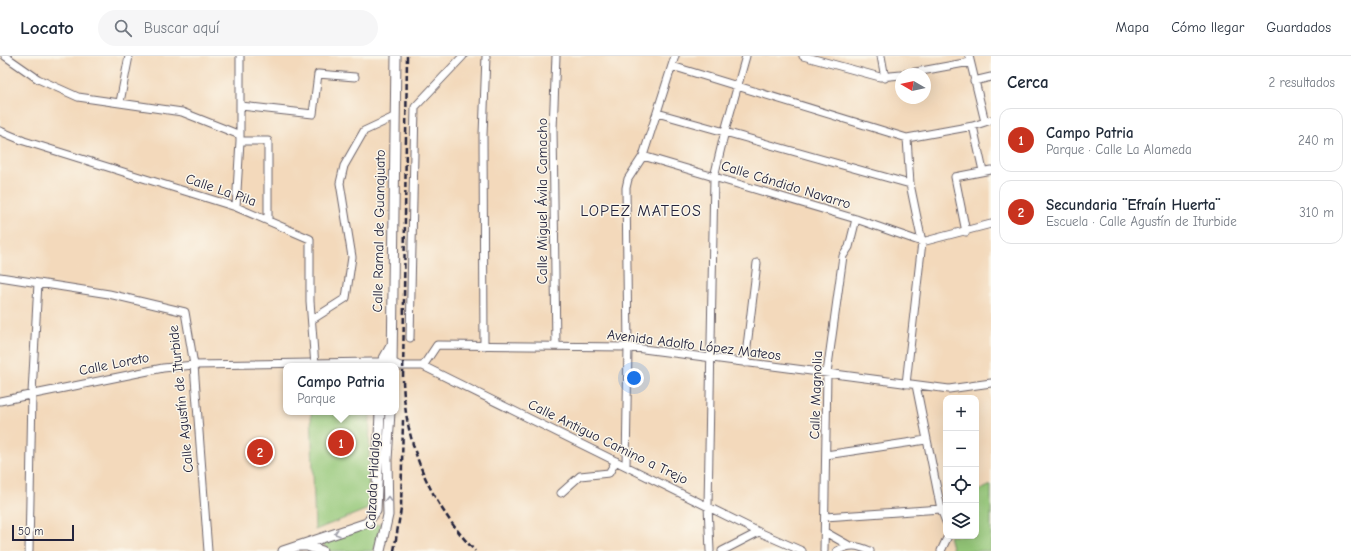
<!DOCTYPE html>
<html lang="es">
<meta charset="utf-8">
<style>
:root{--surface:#fff;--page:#f6f6f7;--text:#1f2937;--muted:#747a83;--line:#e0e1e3;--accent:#c8321e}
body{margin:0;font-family:"Comic Neue",sans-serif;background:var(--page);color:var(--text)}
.controls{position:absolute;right:12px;bottom:12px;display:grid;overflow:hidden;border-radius:8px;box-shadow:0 4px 16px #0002}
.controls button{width:36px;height:36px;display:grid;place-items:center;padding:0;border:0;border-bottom:1px solid var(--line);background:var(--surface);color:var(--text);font:20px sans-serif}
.compass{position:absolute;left:895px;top:12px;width:36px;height:36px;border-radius:50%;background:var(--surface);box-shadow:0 4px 16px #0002;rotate:279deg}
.scale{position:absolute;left:12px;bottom:10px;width:62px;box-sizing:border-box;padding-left:4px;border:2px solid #22223b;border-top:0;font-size:11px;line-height:14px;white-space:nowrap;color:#22223b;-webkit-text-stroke:3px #fbf7ec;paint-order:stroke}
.you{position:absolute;left:634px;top:322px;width:14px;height:14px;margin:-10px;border:3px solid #fff;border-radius:50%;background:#1a73e8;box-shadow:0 0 0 6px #1a73e833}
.badge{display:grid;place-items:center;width:26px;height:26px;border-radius:50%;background:var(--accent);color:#fff;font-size:13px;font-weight:700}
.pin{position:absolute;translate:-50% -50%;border:2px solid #fff;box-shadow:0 1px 4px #0006}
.popup{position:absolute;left:283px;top:307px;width:116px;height:52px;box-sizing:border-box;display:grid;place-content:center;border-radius:8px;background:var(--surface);filter:drop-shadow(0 1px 3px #0005);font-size:13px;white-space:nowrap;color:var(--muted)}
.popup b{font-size:15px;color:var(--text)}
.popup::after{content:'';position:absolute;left:50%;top:100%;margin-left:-8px;border:8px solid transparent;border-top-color:var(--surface)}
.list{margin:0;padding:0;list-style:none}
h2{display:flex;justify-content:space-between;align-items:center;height:52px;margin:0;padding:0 16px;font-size:17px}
h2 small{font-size:13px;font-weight:400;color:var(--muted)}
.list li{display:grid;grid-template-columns:26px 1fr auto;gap:12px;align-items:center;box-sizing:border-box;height:64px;margin:0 8px 8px;padding:0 8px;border:1px solid var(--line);border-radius:12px}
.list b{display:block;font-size:15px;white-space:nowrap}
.list p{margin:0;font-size:13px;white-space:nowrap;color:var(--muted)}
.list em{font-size:13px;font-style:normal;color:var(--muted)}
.icon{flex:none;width:22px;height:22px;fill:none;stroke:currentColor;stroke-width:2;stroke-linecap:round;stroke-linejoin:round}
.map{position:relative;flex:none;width:991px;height:495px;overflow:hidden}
header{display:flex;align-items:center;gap:24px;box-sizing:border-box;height:56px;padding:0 20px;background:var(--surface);border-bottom:1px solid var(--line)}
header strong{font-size:19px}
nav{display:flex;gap:22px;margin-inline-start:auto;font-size:14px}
.search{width:280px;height:36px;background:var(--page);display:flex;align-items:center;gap:10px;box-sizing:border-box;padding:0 14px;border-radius:22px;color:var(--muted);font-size:15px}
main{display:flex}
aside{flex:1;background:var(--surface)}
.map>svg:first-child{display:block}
.green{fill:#95c879;stroke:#5c755a}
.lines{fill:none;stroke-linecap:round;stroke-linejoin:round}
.minor-casing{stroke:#6b6268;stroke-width:9}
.tertiary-casing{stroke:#6b6268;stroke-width:11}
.minor{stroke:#fff;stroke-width:7}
.tertiary{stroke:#fff;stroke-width:9}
.rail{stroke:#22223b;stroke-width:2.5;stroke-dasharray:6 3;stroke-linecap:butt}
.oneway{stroke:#9c9ca7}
.labels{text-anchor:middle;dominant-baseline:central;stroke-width:3;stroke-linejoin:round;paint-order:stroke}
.street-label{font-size:14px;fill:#22223b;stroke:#fbf7ec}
.quarter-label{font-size:16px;letter-spacing:1px;fill:#22223b;stroke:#fbf7ec}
</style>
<header>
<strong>Locato</strong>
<div class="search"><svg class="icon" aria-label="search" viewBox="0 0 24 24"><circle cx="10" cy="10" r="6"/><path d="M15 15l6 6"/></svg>Buscar aquí</div>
<nav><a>Mapa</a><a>Cómo llegar</a><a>Guardados</a></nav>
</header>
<main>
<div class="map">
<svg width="991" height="495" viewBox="0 0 991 495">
<rect width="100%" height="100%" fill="#fbf7ec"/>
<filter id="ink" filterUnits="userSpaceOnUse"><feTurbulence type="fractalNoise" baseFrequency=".025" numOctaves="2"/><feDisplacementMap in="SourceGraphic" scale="8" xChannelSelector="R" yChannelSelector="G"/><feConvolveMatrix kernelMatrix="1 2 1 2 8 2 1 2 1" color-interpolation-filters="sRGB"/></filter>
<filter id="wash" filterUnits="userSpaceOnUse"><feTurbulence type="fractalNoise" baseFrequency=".012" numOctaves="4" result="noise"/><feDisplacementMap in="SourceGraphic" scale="16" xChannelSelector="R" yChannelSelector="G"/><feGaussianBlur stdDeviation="0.9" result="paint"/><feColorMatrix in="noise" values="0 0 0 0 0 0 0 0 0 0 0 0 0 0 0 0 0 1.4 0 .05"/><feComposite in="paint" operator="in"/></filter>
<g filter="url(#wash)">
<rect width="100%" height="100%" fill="#f3d9bb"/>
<!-- green -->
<path class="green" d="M 311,356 L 370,356 L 368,453 L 315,474 Z
M 991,429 L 991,495 L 953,495 L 949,480 L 976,480 L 976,436 Z
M 381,467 L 374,495 L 330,495 L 320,486 Z"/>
</g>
<g filter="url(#ink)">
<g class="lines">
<!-- minor casing -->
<g class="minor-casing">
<path id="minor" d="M 5,0 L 38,23 L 78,41 L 182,56 L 240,79
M 803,0 L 880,21 L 901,19
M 881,0 L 885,22
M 969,0 L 985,66
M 672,10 L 907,82 L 973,70 L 991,64
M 905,18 L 970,6
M 974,25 L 991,21
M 120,46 L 129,0
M 241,50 L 313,58 L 318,18 L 355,21
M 657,57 L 910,128
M 973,70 L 983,115
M 0,75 L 24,85 L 236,151 L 310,183 L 310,245 L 315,310
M 240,85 L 268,85 L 268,164
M 643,100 L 856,163 L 922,186 L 991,168
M 236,151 L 240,85 L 240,0
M 966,176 L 955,121 L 991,114
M 0,221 L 109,238 L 185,256 L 194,309 L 208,495
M 313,263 L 346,242 L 352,201 L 340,127 L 344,110 L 364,75 L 394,61
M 410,282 L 415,51 L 463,0
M 484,290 L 483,79 L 486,0
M 556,290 L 553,73 L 556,0
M 745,307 L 757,207
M 423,310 L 437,289 L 628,291 L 949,333 L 991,327
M 906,328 L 922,186 L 910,128 L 907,82
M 916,329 L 941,453 L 946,466
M 0,345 L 163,312 L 194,309 L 374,306 L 392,306 L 400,310 L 423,310 L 759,476 L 802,495
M 826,399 L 926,384
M 626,409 L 628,291 L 626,132 L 628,123 L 643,100 L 675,0
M 561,437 L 580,420 L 609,417 L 616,405
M 825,461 L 941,453
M 825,476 L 848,489
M 29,495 L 32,337 L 38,227
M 710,495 L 708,450 L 714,121 L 725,75 L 746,0
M 722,495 L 759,476
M 824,495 L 827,317 L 843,200 L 849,191 L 856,163
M 837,495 C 850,488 857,489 870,495
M 941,495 L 948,480"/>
</g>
<!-- tertiary casing -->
<g class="tertiary-casing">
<path id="tertiary" d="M 382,310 L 382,306 L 391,290
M 392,310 L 396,0
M 300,490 L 307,490 L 322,495
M 283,495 L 367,467 L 376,455 L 380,356
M 380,495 L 388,459 L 387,404 L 390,356"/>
</g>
<!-- minor -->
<use href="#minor" class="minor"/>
<!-- tertiary -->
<use href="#tertiary" class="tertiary"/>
<!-- rail -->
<path class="rail" d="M 407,0 L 403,324 C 405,390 430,447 475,495
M 394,495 L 401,453 L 403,364"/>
</g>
<!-- one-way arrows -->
<defs><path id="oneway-chevron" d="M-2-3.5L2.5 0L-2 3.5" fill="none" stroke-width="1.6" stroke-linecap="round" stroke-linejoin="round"/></defs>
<g class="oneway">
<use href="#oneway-chevron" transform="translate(388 443) rotate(-91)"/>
<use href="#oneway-chevron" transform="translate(337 477) rotate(162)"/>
</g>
</g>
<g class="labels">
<!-- street labels -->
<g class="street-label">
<text transform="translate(786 129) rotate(17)">Calle Cándido Navarro</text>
<text transform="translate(221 134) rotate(19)">Calle La Pila</text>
<text transform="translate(542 145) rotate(-90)">Calle Miguel Ávila Camacho</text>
<text transform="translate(379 175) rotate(-89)">Calle Ramal de Guanajuato</text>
<text transform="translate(694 289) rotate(7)">Avenida Adolfo López Mateos</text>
<text transform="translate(114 308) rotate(-11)">Calle Loreto</text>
<text transform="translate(816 339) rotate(-88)">Calle Magnolia</text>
<text transform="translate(181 343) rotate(-96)">Calle Agustín de Iturbide</text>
<text transform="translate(608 386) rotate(26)">Calle Antiguo Camino a Trejo</text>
<text transform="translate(373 425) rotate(-87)">Calzada Hidalgo</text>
</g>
<!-- quarter labels -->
<g class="quarter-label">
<text x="641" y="155">LOPEZ MATEOS</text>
</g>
</g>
</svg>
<div class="controls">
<button>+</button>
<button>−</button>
<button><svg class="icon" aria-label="locate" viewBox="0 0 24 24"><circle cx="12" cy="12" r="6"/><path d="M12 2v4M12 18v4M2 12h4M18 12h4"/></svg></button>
<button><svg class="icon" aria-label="layers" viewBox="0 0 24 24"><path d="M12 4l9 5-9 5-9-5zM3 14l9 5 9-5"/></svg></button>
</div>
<svg class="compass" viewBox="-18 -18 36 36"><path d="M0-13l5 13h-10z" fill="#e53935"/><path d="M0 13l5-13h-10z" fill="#747a83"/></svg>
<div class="scale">50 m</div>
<div class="you"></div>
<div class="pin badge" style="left:341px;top:387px">1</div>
<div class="popup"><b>Campo Patria</b>Parque</div>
<div class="pin badge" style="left:260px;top:396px">2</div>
</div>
<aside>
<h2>Cerca<small>2 resultados</small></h2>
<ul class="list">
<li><span class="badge">1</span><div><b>Campo Patria</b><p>Parque · Calle La Alameda</p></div><em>240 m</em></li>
<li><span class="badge">2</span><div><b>Secundaria ¨Efraín Huerta¨</b><p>Escuela · Calle Agustín de Iturbide</p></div><em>310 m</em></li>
</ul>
</aside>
</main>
